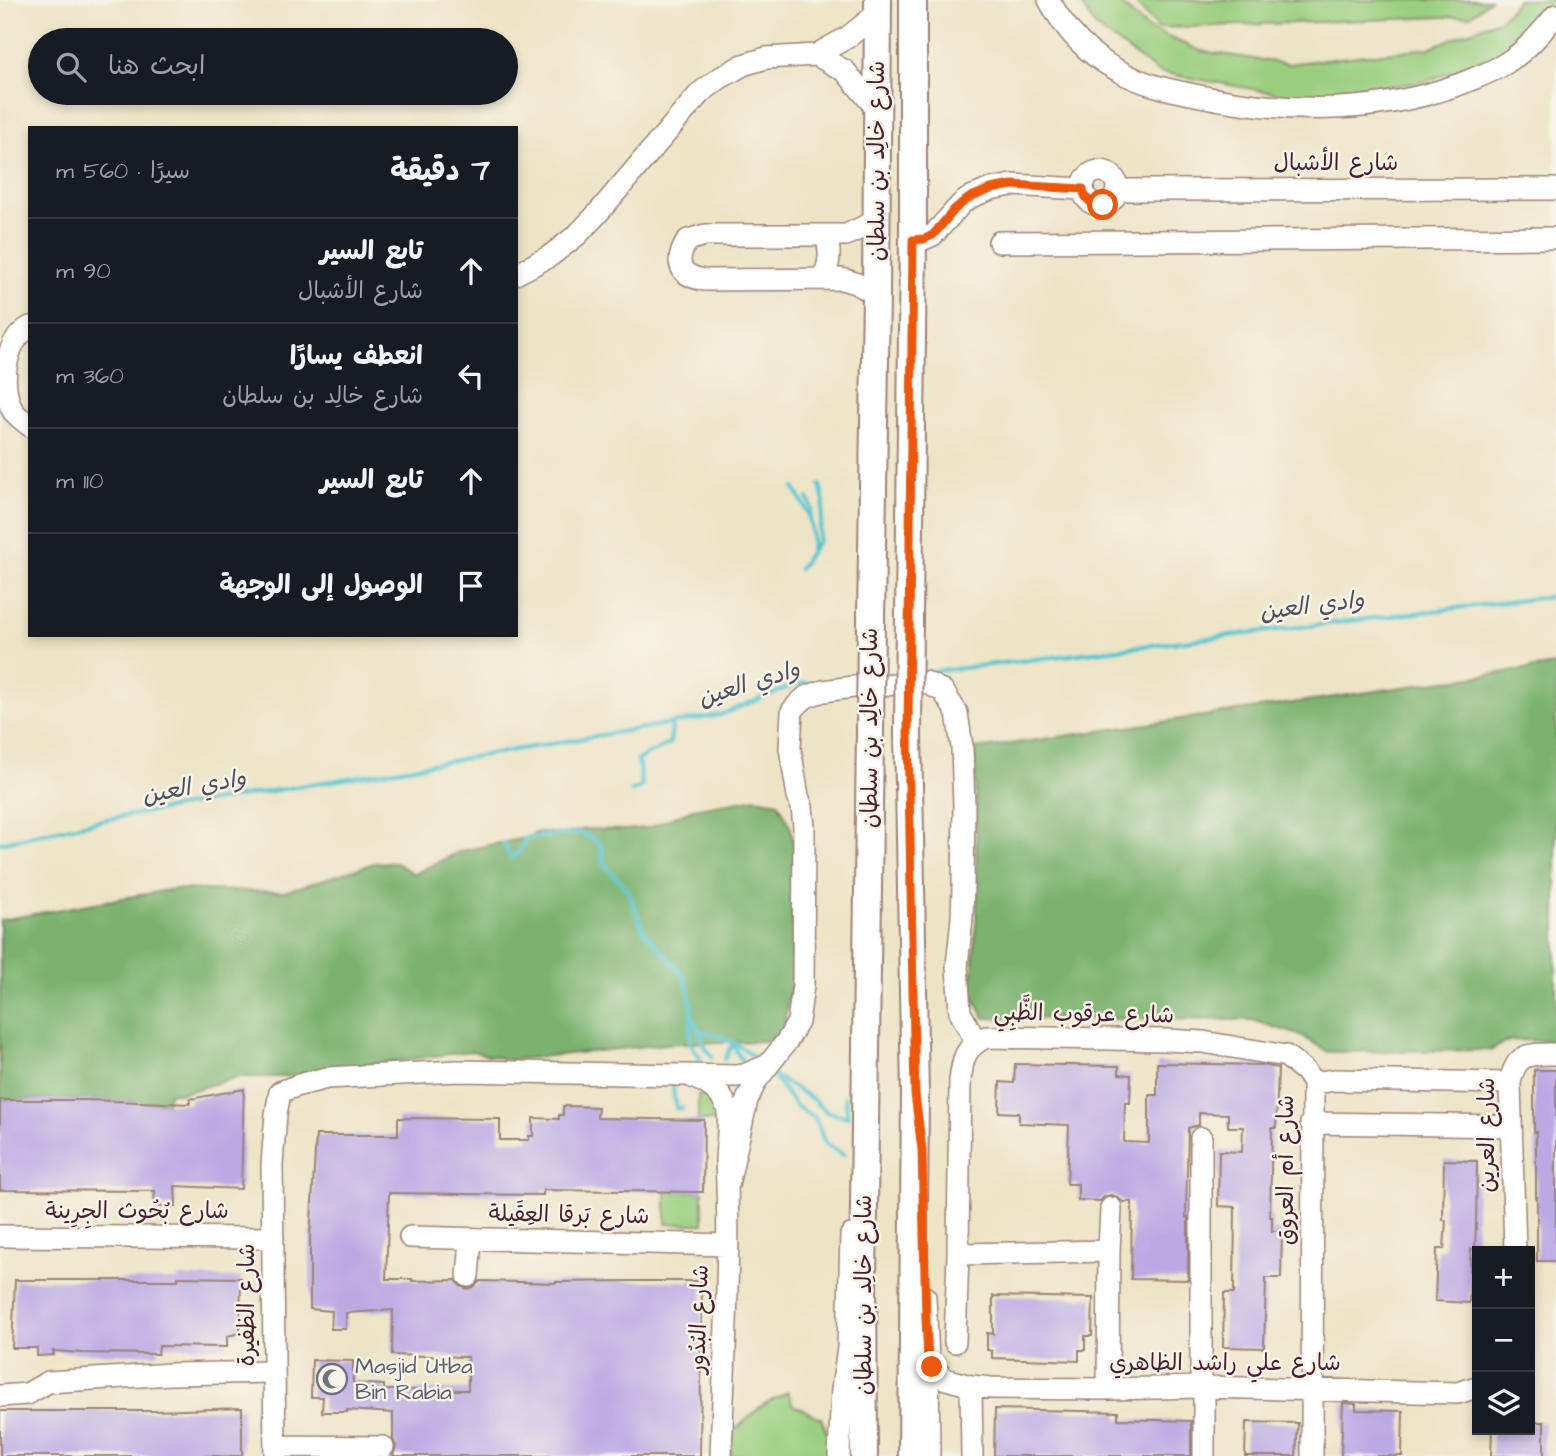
<!DOCTYPE html>
<html lang="ar">
<meta charset="utf-8">
<style>
:root{--surface:#171b24;--page:#242831;--text:#f1f3f6;--muted:#9ea1a6;--line:#363941}
body{margin:0;font-family:"Architects Daughter","Playpen Sans Arabic",sans-serif;background:var(--page);color:var(--text);direction:rtl}
.controls{position:absolute;right:21px;bottom:21px;display:grid;overflow:hidden;border-radius:0px;box-shadow:0 4px 10px #0003}
.controls button{width:63px;height:63px;display:grid;place-items:center;padding:0;border:0;border-bottom:2px solid var(--line);background:var(--surface);color:var(--text);font:35px sans-serif}
.stop{position:absolute;width:21px;height:21px;margin:-16px;border:5px solid #ea580c;border-radius:50%;background:#fff}
.stop.end{background:#ea580c;border-color:#fff;box-shadow:0 2px 7px #0008}
.list{margin:0;padding:0;list-style:none}
h2{display:flex;justify-content:space-between;align-items:center;height:91px;margin:0;padding:0 28px;font-size:30px}
h2 small{font-size:23px;font-weight:400;color:var(--muted)}
.list li{display:grid;grid-template-columns:46px 1fr auto;gap:21px;align-items:center;box-sizing:border-box;height:105px;padding:0 28px;border-top:2px solid var(--line)}
.list b{display:block;font-size:26px;white-space:nowrap}
.list p{margin:0;font-size:23px;white-space:nowrap;color:var(--muted)}
.list em{font-size:23px;font-style:normal;color:var(--muted)}
.icon{flex:none;width:38px;height:38px;fill:none;stroke:currentColor;stroke-width:2;stroke-linecap:round;stroke-linejoin:round}
.map{position:relative;flex:none;width:1556px;height:1456px;overflow:hidden;direction:ltr}
.search{position:absolute;background:var(--surface);box-shadow:0 4px 10px #0003;left:28px;top:28px;width:490px;height:77px;display:flex;align-items:center;gap:18px;box-sizing:border-box;padding:0 24px;border-radius:38px;color:var(--muted);font-size:26px}
.panel{position:absolute;background:var(--surface);box-shadow:0 4px 10px #0003;left:28px;top:126px;width:490px;height:511px;border-radius:0px;direction:rtl}
.map>svg:first-child{display:block}
.green{fill:#9bcf80;stroke:#727756;stroke-width:2}
.forest{fill:#7cb26e;stroke:#63684c;stroke-width:2}
.lines{fill:none;stroke-linecap:round;stroke-linejoin:round}
.stream{stroke:#57c4cf;stroke-width:4.5}
.building{fill:#bba9e4}
.minor-casing{stroke:#9c8278;stroke-width:24}
.major-casing{stroke:#9c8278;stroke-width:30}
.minor{stroke:#fff;stroke-width:21}
.major{stroke:#fff;stroke-width:26}
.major-bridge-casing{stroke:#9c8278;stroke-width:30;stroke-linecap:butt}
.major-bridge{stroke:#fff;stroke-width:26}
.route{stroke:#ea580c;stroke-width:9}
.labels{text-anchor:middle;dominant-baseline:central;stroke-width:5;stroke-linejoin:round;paint-order:stroke}
.street-label{font-size:23px;fill:#4a1f2b;stroke:#f7f3e8}
.worship-label{font-size:23px;fill:#5b616d;stroke:#f7f3e8;text-anchor:start}
.water-label{font-size:24px;font-style:italic;fill:#4e515c;stroke:#f7f3e8}
</style>
<div class="map">
<svg width="1556" height="1456" viewBox="0 0 1556 1456">
<rect width="100%" height="100%" fill="#f7f3e8"/>
<filter id="ink" filterUnits="userSpaceOnUse"><feTurbulence type="fractalNoise" baseFrequency=".0143" numOctaves="2"/><feDisplacementMap in="SourceGraphic" scale="14" xChannelSelector="R" yChannelSelector="G"/><feConvolveMatrix kernelMatrix="1 2 1 2 8 2 1 2 1" color-interpolation-filters="sRGB"/></filter>
<filter id="wash" filterUnits="userSpaceOnUse"><feTurbulence type="fractalNoise" baseFrequency=".00686" numOctaves="4" result="noise"/><feDisplacementMap in="SourceGraphic" scale="28" xChannelSelector="R" yChannelSelector="G"/><feGaussianBlur stdDeviation="1.57" result="paint"/><feColorMatrix in="noise" values="0 0 0 0 0 0 0 0 0 0 0 0 0 0 0 0 0 1.4 0 .05"/><feComposite in="paint" operator="in"/></filter>
<g filter="url(#wash)">
<rect width="100%" height="100%" fill="#ede4c6"/>
<!-- green -->
<path class="green" d="M 1078,0 L 1116,0 L 1149,29 L 1201,51 L 1287,64 L 1429,48 L 1501,19 L 1518,0 L 1556,0 L 1556,4 L 1516,47 L 1424,82 L 1293,96 L 1158,72 L 1096,27 Z
M 1132,0 L 1490,0 L 1470,16 L 1158,28 Z
M 698,1095 L 716,1096 L 715,1121 L 698,1120 Z
M 666,1191 L 703,1192 L 703,1224 L 666,1224 Z
M 788,1392 L 793,1405 L 821,1418 L 830,1440 L 831,1456 L 731,1456 L 731,1434 L 761,1406 Z"/>
<!-- forest -->
<path class="forest" d="M 1556,665 L 1556,1041 L 1511,1040 L 1490,1050 L 1328,1052 L 1302,1036 L 1252,1020 L 985,1018 L 971,994 L 977,910 L 975,749 Z
M 756,798 L 778,802 L 790,825 L 795,851 L 792,979 L 783,1030 L 768,1041 L 677,1043 L 509,1060 L 471,1051 L 281,1077 L 238,1077 L 183,1093 L 169,1093 L 167,1103 L 85,1100 L 0,1100 L 0,920 L 174,889 L 284,892 L 378,862 L 396,863 L 414,874 L 461,851 L 525,838 L 538,832 L 562,834 L 585,829 L 625,830 L 648,828 L 693,809 Z"/>
<g class="lines">
<!-- stream -->
<path class="stream" d="M 794,488 C 798,495 803,502 806,509 C 812,520 813,537 811,550
M 808,498 L 812,509 L 810,517
M 799,569 L 818,541 L 824,502 L 820,485
M 921,673 L 1556,596
M 632,791 L 642,786 L 638,760 C 648,752 660,751 670,742 L 672,729 L 670,723
M 0,843 L 107,819 L 720,715 L 796,684 L 818,683
M 504,843 L 511,859 L 520,851 L 525,838 L 581,833 L 600,843 L 604,864 L 628,890 L 643,930 L 685,977 L 692,1008 L 691,1015 L 699,1031 C 724,1036 739,1044 759,1061
M 691,1016 L 690,1042 L 700,1058
M 699,1031 L 703,1044 L 712,1056
M 734,1043 L 736,1051 L 745,1065
M 725,1059 L 733,1043
M 770,1072 L 796,1106 L 815,1118 L 825,1143 L 844,1155
M 776,1077 L 811,1098 L 827,1112 L 848,1117 L 845,1097
M 673,1081 L 674,1099 L 676,1101 L 676,1108 L 682,1108"/>
</g>
<g id="blocks">
<!-- building -->
<path class="building" d="M 1157,1063 L 1262,1065 L 1278,1068 L 1276,1128 L 1272,1128 L 1270,1217 L 1272,1217 L 1272,1231 L 1282,1231 L 1281,1278 L 1266,1278 L 1264,1348 L 1223,1347 L 1224,1293 L 1234,1293 L 1235,1207 L 1218,1206 L 1219,1151 L 1242,1152 L 1243,1127 L 1228,1127 L 1228,1114 L 1199,1113 L 1199,1125 L 1188,1128 L 1186,1217 L 1188,1217 L 1188,1280 L 1131,1279 L 1132,1202 L 1123,1202 L 1117,1197 L 1111,1195 L 1104,1197 L 1100,1201 L 1078,1200 L 1078,1184 L 1067,1184 L 1069,1125 L 1019,1123 L 1019,1113 L 999,1112 L 1000,1082 L 1014,1083 L 1015,1064 L 1119,1066 L 1119,1074 L 1131,1075 L 1130,1103 L 1125,1102 L 1124,1142 L 1149,1143 L 1149,1095 L 1157,1095 Z
M 1534,1070 L 1556,1070 L 1556,1261 L 1537,1261 L 1537,1197 L 1536,1197 L 1536,1132 L 1534,1132 Z
M 244,1089 L 241,1189 L 175,1186 L 176,1206 L 154,1207 L 155,1191 L 0,1190 L 0,1100 L 85,1100 L 190,1104 L 190,1099 Z
M 563,1106 L 598,1107 L 597,1118 L 704,1120 L 703,1192 L 543,1190 L 543,1195 L 389,1193 L 386,1279 L 412,1279 L 412,1281 L 456,1280 L 460,1286 L 468,1289 L 474,1287 L 480,1281 L 556,1283 L 556,1282 L 631,1281 L 702,1281 L 700,1456 L 393,1456 L 396,1446 L 393,1439 L 393,1413 L 347,1410 L 347,1412 L 322,1412 L 323,1397 L 311,1397 L 312,1360 L 353,1361 L 353,1383 L 384,1385 L 384,1390 L 468,1390 L 468,1357 L 392,1355 L 393,1310 L 346,1313 L 346,1329 L 331,1329 L 332,1311 L 310,1309 L 310,1238 L 316,1135 L 398,1135 L 398,1118 L 500,1119 L 500,1140 L 529,1140 L 529,1136 L 533,1136 L 533,1118 L 559,1119 L 559,1115 L 563,1115 Z
M 1444,1160 L 1477,1161 L 1476,1222 L 1475,1249 L 1471,1249 L 1469,1303 L 1435,1301 L 1437,1249 L 1444,1249 L 1446,1220 L 1443,1220 Z
M 178,1277 L 241,1278 L 240,1333 L 227,1336 L 227,1347 L 159,1346 L 158,1354 L 83,1353 L 53,1351 L 54,1355 L 37,1356 L 37,1348 L 12,1348 L 15,1280 L 178,1280 Z
M 993,1296 L 1093,1298 L 1092,1336 L 1085,1336 L 1085,1350 L 1079,1350 L 1079,1361 L 992,1358 L 992,1351 L 987,1350 L 987,1333 L 993,1334 Z
M 1343,1403 L 1356,1404 L 1356,1410 L 1403,1411 L 1402,1456 L 1341,1456 Z
M 242,1408 L 242,1456 L 0,1456 L 0,1411 L 154,1411 Z
M 995,1409 L 1118,1412 L 1118,1419 L 1191,1421 L 1191,1456 L 994,1456 Z
M 1246,1422 L 1298,1423 L 1296,1456 L 1245,1456 Z
M 1530,1422 L 1544,1422 L 1544,1456 L 1491,1456 L 1492,1430 L 1530,1430 Z"/>
</g>
</g>
<g filter="url(#ink)">
<use href="#blocks" fill-opacity="0" stroke="#9c8278" stroke-width="2"/>
<g class="lines">
<!-- minor casing -->
<g class="minor-casing">
<path id="minor" d="M 1049,0 C 1065,30 1088,55 1119,71 C 1142,84 1169,90 1195,95 C 1284,114 1377,115 1463,83 C 1477,77 1493,72 1506,63 C 1526,51 1541,33 1556,15
M 816,55 L 845,71 L 877,109
M1083 188a17 17 0 1 1 34 0a17 17 0 1 1-34 0Z
M 1117,190 L 1556,189
M 913,240 L 924,239 L 933,235 L 962,203 L 971,197 L 991,189 L 1012,185 L 1082,189
M 999,242 L 1556,238
M 516,274 L 550,256 L 577,235 L 598,213 L 700,93 L 720,78 L 743,65 L 766,58 L 816,55 L 848,37 L 878,13
M 823,279 C 830,263 831,252 826,235
M 876,294 L 855,283 L 842,279 L 705,280 C 678,276 674,261 688,240 L 705,235 L 846,235 L 876,221
M 30,327 C 3,342 0,386 13,411 C 17,416 24,421 30,426
M 692,1077 C 706,1082 722,1092 727,1108 C 731,1120 726,1146 726,1161 C 731,1259 724,1358 721,1456
M 1311,1123 L 1511,1126
M 728,1185 L 747,1100 L 756,1081 L 787,1041 L 798,1022 L 803,986 L 804,827 L 802,807 L 798,796 L 790,748 L 792,711 L 798,704 L 806,697 L 823,691 L 853,687 L 925,682 L 943,691 L 957,713 L 962,747 L 964,806 L 963,885 L 962,918 L 957,966 L 960,1012 L 976,1042
M 0,1236 L 273,1238
M 410,1237 L 728,1245
M 1515,1251 L 1510,1083 C 1516,1052 1529,1054 1556,1054
M 958,1254 L 1109,1251
M 468,1276 L 471,1239
M 925,1297 L 928,1359 L 929,1456
M 955,1342 L 958,1254 L 960,1081 C 963,1058 964,1048 986,1037 L 1165,1040 L 1203,1042 L 1286,1056 L 1305,1071 L 1313,1083
M 928,1359 L 938,1373 L 946,1379 L 971,1386 L 991,1388 L 1108,1389 L 1201,1387 L 1458,1393 L 1477,1387
M 971,1386 L 972,1456
M 1201,1387 L 1201,1138
M 1108,1389 L 1109,1251 L 1111,1208
M 0,1396 L 27,1394 L 48,1382 L 171,1374 L 274,1372
M 275,1446 L 383,1447
M 275,1456 L 272,1164 L 276,1114 L 280,1092 L 299,1085 L 327,1078 L 457,1071 L 736,1076 L 744,1075 L 766,1066
M 839,1456 L 842,1389 L 848,1348 L 851,1235
M 1204,1456 L 1204,1387
M 1312,1456 L 1313,1083 L 1335,1080 L 1510,1083"/>
</g>
<!-- major casing -->
<g class="major-casing">
<path id="major" d="M 909,617 L 913,240 L 913,0
M 871,618 L 876,294 L 878,0
M 908,733 L 915,1094 L 912,1456
M 864,1456 L 863,1282 L 870,732"/>
</g>
<!-- minor -->
<use href="#minor" class="minor"/>
<!-- major -->
<use href="#major" class="major"/>
<!-- major-bridge casing -->
<g class="major-bridge-casing">
<path id="major-bridge" d="M 870,732 L 871,618
M 908,733 L 909,617"/>
</g>
<!-- major-bridge -->
<use href="#major-bridge" class="major-bridge"/>
</g>
</g>
<g class="lines" filter="url(#ink)">
<!-- route -->
<path class="route" d="M 932,1367 L 928,1359 L 926,1319 L 922,1150 L 915,1094 L 908,733 L 913,240 L 924,239 L 933,235 L 954,210 L 962,203 L 971,197 L 991,189 L 1012,185 L 1083,189 C 1085,200 1092,205 1103,205"/>
</g>
<!-- icons -->
<defs>
<g id="mosque-ring" transform="scale(1.575)"><circle r="9.5" fill="#f7f3e8" stroke="#6b7280" stroke-width="1.5"/><path d="M3.5-4.9A6 6 0 1 0 3.5 4.9A5 5 0 1 1 3.5-4.9Z" fill="#6b7280"/></g>
</defs>
<g fill-rule="evenodd">
<use href="#mosque-ring" x="332" y="1379"/>
</g>
<g class="labels">
<!-- street labels -->
<g class="street-label">
<text transform="translate(877 161) rotate(-90)">شارع خالِد بن سلطان</text>
<text x="1336" y="163">شارع الأشبال</text>
<text transform="translate(870 728) rotate(-90)">شارع خالِد بن سلطان</text>
<text transform="translate(1084 1014) rotate(1)">شارع عرقوب الظَّبِي</text>
<text transform="translate(1487 1135) rotate(-90)">شارع العرين</text>
<text transform="translate(1286 1170) rotate(-90)">شارع أم العروق</text>
<text x="137" y="1211">شارع بُحُوث الجِرِينة</text>
<text transform="translate(569 1215) rotate(1)">شارع بَرقا العِقَيلة</text>
<text transform="translate(864 1295) rotate(-90)">شارع خالِد بن سلطان</text>
<text transform="translate(247 1305) rotate(-90)">شارع الظفيرة</text>
<text transform="translate(699 1319) rotate(-88)">شارع البُدُور</text>
<text x="1225" y="1363">شارع علي راشد الظاهري</text>
</g>
<!-- worship labels -->
<g class="worship-label">
<text x="355" y="1366">Masjid Utba<tspan x="355" dy="26">Bin Rabia</tspan></text>
</g>
<!-- water labels -->
<g class="water-label">
<text transform="translate(1312 606) rotate(-7)">وادي العين</text>
<text transform="translate(749 684) rotate(-17)">وادي العين</text>
<text transform="translate(194 787) rotate(-10)">وادي العين</text>
</g>
</g>
</svg>
<div class="controls">
<button>+</button>
<button>−</button>
<button><svg class="icon" aria-label="layers" viewBox="0 0 24 24"><path d="M12 4l9 5-9 5-9-5zM3 14l9 5 9-5"/></svg></button>
</div>
<div class="stop" style="left:1103px;top:205px"></div>
<div class="stop end" style="left:932px;top:1367px"></div>
<div class="search"><svg class="icon" aria-label="search" viewBox="0 0 24 24"><circle cx="10" cy="10" r="6"/><path d="M15 15l6 6"/></svg>ابحث هنا</div>
<section class="panel">
<h2>7 دقيقة<small>سيرًا · 560 m</small></h2>
<ul class="list">
<li><svg class="icon" aria-label="ahead" viewBox="0 0 24 24"><path d="M12 20V5M6 11l6-6 6 6"/></svg><div><b>تابع السير</b><p>شارع الأشبال</p></div><em>90 m</em></li>
<li><svg class="icon" aria-label="left" viewBox="0 0 24 24"><path d="M17 20v-9H6M10 6l-5 5 5 5"/></svg><div><b>انعطف يسارًا</b><p>شارع خالِد بن سلطان</p></div><em>360 m</em></li>
<li><svg class="icon" aria-label="ahead" viewBox="0 0 24 24"><path d="M12 20V5M6 11l6-6 6 6"/></svg><div><b>تابع السير</b></div><em>110 m</em></li>
<li><svg class="icon" aria-label="arrive" viewBox="0 0 24 24"><path d="M6 21V4h12l-3 4 3 4H6"/></svg><div><b>الوصول إلى الوجهة</b></div></li>
</ul>
</section>
</div>
